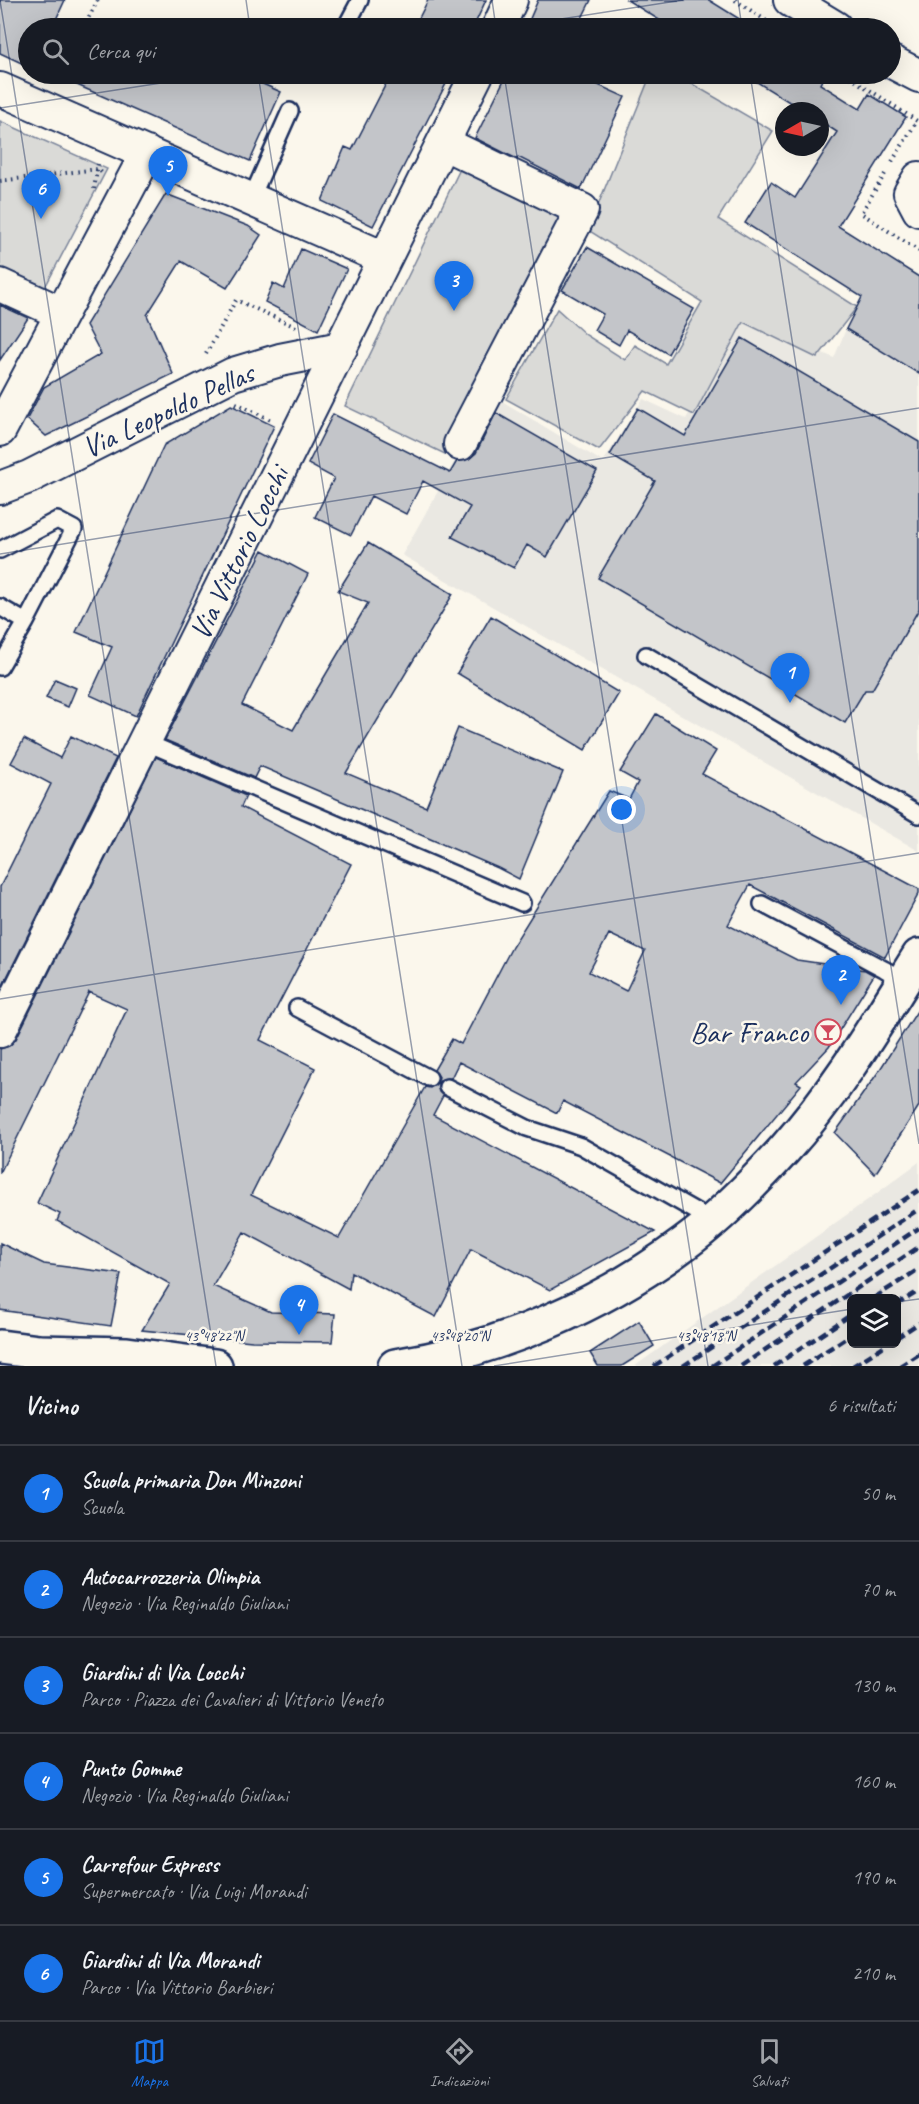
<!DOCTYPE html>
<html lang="it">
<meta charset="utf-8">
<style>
:root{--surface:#171b24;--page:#20242c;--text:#f1f3f6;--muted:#9ea1a6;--line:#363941;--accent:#1a73e8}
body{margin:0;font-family:Caveat,sans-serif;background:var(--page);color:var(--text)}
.controls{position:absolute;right:18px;bottom:18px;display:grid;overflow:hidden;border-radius:9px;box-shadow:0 6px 24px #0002}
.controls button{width:54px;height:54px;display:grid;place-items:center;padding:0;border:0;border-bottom:2px solid var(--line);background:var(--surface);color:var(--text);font:30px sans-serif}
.compass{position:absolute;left:775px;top:102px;width:54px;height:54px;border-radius:50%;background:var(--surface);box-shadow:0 6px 24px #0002;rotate:261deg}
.you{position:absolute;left:622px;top:810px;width:21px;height:21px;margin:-15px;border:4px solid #fff;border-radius:50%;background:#1a73e8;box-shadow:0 0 0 9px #1a73e833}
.badge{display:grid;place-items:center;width:39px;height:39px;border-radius:50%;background:var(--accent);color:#fff;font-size:20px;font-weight:700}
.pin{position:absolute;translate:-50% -50px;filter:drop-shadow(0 2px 3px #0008)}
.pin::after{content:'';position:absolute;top:32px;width:21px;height:18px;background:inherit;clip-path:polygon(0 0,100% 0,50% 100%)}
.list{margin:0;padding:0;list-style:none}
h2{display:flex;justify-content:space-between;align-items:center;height:78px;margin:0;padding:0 24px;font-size:26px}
h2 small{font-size:20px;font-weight:400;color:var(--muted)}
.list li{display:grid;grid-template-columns:39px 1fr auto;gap:18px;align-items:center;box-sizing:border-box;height:96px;padding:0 24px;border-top:2px solid var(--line)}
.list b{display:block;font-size:22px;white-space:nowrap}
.list p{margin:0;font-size:20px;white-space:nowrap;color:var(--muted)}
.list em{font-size:20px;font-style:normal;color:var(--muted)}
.icon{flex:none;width:33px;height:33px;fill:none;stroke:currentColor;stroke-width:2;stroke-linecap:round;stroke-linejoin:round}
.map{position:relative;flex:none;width:919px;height:1366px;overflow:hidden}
.search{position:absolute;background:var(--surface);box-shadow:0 6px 24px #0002;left:18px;right:18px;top:18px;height:66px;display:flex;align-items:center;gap:15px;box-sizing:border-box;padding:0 21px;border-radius:33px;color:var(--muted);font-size:22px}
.sheet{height:654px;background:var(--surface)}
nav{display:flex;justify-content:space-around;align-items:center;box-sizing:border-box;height:84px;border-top:2px solid var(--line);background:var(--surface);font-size:16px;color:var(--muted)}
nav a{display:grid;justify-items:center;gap:3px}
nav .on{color:var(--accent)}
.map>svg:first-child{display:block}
.built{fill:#eae8e2;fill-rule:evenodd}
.green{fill:#dadad7;stroke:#7a849a;stroke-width:1.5}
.building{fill:#c3c5c9;stroke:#1b2f5e;stroke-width:1.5;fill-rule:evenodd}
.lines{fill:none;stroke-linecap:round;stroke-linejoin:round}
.service-casing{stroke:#1b2f5e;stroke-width:20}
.minor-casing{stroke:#1b2f5e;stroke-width:36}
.secondary-casing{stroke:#1b2f5e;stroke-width:38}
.path{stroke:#1b2f5e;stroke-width:4;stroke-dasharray:1.5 4.5;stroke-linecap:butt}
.service{stroke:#fbf7ec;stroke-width:15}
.minor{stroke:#fbf7ec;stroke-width:32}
.secondary{stroke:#fbf7ec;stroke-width:33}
.rail{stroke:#1b2f5e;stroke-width:4.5;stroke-dasharray:9 4.5;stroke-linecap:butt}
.ticks{fill:none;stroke:#1b2f5e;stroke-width:1.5;stroke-opacity:0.45}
.labels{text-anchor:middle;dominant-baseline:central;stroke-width:5;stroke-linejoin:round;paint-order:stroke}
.street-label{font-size:30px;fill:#1b2f5e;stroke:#fbf7ec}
.poi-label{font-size:30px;fill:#1b2f5e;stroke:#fbf7ec;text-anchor:end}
.ticks-label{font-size:15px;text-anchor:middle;fill:#1b2f5e;stroke:#fbf7ec;stroke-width:5;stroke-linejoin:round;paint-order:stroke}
</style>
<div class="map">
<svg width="919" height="1366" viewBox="0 0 919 1366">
<rect width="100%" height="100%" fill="#fbf7ec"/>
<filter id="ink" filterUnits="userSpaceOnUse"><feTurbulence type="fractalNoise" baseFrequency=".0167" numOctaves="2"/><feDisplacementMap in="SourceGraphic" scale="12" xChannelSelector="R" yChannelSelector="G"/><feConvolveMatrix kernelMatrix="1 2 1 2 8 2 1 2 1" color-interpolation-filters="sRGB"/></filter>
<g filter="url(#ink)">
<!-- built -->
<path class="built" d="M 743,317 L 834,358 L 846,329 L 919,374 L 919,851 L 402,555 L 492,395 L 603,462 L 643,399 L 686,419 Z
M 919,1162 L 919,1366 L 635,1366 L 873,1196 ZM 852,1298 L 896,1298 L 896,1344 L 852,1344 Z"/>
<!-- green -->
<path class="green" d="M 651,74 L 675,74 L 773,131 L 718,219 L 857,307 L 817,358 L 743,322 L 694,415 L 645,391 L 599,450 L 506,399 L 557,309 L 586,335 L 625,360 L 635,345 L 666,364 L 702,302 L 588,230 Z
M 0,121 L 107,169 L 44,289 L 0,269 Z
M 461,167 L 563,217 L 447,455 L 345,406 Z"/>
<!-- building -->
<path class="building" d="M 0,0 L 65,0 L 52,28 L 28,28 L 28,66 L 0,53 Z
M 428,0 L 486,0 L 473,28 L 414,28 Z
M 538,0 L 591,0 L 577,28 L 526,28 Z
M 627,0 L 709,0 L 754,28 L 672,28 Z
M 52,74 L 240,74 L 281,92 L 250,161 Z
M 391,74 L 451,74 L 373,226 L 322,201 L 345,147 L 352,150 Z
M 507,74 L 574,74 L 625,97 L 581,189 L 518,157 L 517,159 L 475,138 Z
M 744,74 L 825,74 L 820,84 L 860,109 L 869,94 L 906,117 L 838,226 L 919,277 L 919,374 L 846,329 L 862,297 L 745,223 L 771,182 L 795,198 L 837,132 L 820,121 L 820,111 L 804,111 Z
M 166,194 L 248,226 L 261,235 L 227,288 L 181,261 L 147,315 L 173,374 L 46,436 L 27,419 L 44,387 L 101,354 L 86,325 Z
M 587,247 L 694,309 L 668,354 L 627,330 L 619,345 L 594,330 L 603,314 L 562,290 Z
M 301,249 L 347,269 L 318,330 L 265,302 L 273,283 L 284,289 Z
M 0,305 L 28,318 L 0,360 Z
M 742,338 L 919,442 L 919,609 L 872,690 L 865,690 L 845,723 L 598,578 L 655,481 L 610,455 L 638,408 L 685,436 Z
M 231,405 L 274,426 L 136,716 L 90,695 L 112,647 L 76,632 L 164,445 Z
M 496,413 L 597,471 L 547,557 L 527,545 L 514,568 L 452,537 L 470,507 L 423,481 L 406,514 L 371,496 L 351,535 L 315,517 L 334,478 L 308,464 L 333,414 L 450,473 L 457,461 L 469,459 L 476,453 Z
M 368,543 L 453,594 L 346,773 L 426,807 L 458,728 L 563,772 L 519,879 L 498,868 L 260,766 L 254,778 L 165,740 L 263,550 L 308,574 L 242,705 L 293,730 L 368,603 L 338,591 Z
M 491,616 L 619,693 L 585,750 L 457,673 Z
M 55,679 L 76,688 L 68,707 L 46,698 Z
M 656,714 L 716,751 L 702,774 L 919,889 L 919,893 L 885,957 L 750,885 L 728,925 L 797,960 L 865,970 L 874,975 L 829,1047 L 796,1082 L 801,1085 L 720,1183 L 563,1101 L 557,1113 L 459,1062 L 451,1078 L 442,1079 L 438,1083 L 439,1092 L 443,1096 L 433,1115 L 655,1232 L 550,1290 L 471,1249 L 436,1317 L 351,1272 L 349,1289 L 244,1232 L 213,1286 L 271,1312 L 335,1314 L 332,1342 L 252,1341 L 142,1330 L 170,1284 L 57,1221 L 60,1214 L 37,1203 L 127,1009 L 89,992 L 0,1173 L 0,1049 L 9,1046 L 16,1039 L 156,757 L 246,796 L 241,807 L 351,864 L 260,1040 L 315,1068 L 251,1195 L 339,1238 L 425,1087 L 430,1088 L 437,1083 L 439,1077 L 434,1070 L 452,1039 L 461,1044 L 512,947 L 609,791 L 629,799 L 638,782 L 620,772 ZM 609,934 L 645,951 L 626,991 L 589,972 Z
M 71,736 L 116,758 L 0,991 L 0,887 L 51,784 L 11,763 L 24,739 L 60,758 Z
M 919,1008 L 919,1106 L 875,1174 L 835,1133 L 879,1071 Z
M 0,1243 L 44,1264 L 121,1274 L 111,1326 L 0,1310 Z
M 639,1321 L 654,1346 L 622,1366 L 598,1366 L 590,1353 Z"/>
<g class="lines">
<!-- service casing -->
<g class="service-casing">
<path id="service" d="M 345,28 L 360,0
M 251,199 L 290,111
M 0,550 L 57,520 L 74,529 L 26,622 L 0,667
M 0,607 L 26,622
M 646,655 L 919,815
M 145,742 L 522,903
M 762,904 L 884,969 L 904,981
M 297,1008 L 429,1078
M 447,1087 L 527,1128 L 581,1146 L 713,1221"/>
</g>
<!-- minor casing -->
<g class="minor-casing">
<path id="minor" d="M 790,0 L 836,28
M 498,28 L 511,0
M 890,61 L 919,76
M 0,89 L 384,258
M 443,143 L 582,210 L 460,444
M 919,178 L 910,193 L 919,210
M 0,285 L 61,313
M 0,430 L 147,153
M 0,488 L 29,477 L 233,374 L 280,360 L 341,348
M 0,1031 L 477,74"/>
</g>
<!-- secondary casing -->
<g class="secondary-casing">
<path id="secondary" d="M 0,1347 L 39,1352 L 127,1354 L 215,1366
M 395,1366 C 498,1350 601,1306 685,1243 C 722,1216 754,1183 784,1150 C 837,1091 877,1023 919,956"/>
</g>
<!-- path -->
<path class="path" d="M 735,0 L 771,24
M 83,28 L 98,0
M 845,74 L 917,121 L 890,165
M 885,174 L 861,213 L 919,251
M 0,181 L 98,169 L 104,175
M 94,189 L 98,164
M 206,354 L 236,300 L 296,327
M 236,403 L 273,421"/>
<!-- service -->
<use href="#service" class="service"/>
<!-- minor -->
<use href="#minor" class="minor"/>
<!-- secondary -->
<use href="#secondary" class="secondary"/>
<!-- rail -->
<path class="rail" d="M 874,1298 L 919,1269
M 896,1305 L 919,1291
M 896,1338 L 919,1323
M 654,1366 L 919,1190
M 683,1366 L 919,1209
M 712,1366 L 919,1228
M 741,1366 L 919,1247
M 774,1366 L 852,1314
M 803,1366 L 852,1334
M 853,1366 L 887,1344
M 900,1366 L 919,1354"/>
</g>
</g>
<!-- ticks -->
<path class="ticks" d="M 0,0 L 216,1366M 246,0 L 250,28M 492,0 L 496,28M 738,0 L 742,28M 503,28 L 683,0M 258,74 L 462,1366M 504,74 L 708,1366M 750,74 L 919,1144M 0,108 L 219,74M 0,554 L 919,408M 0,999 L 919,853M 896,1302 L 919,1299M 494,1366 L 852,1309"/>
<!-- icons -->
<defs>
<g id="bar-ring" transform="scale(1.35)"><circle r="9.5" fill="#fbf7ec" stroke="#d1495b" stroke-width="1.5"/><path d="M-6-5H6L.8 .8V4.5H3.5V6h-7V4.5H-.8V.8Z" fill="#d1495b"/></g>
</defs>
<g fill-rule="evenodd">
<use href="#bar-ring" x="828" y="1032"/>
</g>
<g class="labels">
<!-- street labels -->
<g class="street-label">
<text transform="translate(168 410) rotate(-25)">Via Leopoldo Pellas</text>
<text transform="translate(239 553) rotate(-64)">Via Vittorio Locchi</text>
</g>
<!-- poi labels -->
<g class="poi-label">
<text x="808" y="1032">Bar Franco</text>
</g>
</g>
<g class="ticks-label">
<text x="214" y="1341">43°48'22"N</text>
<text x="460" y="1341">43°48'20"N</text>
<text x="706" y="1341">43°48'18"N</text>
</g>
</svg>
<div class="controls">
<button><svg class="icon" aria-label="layers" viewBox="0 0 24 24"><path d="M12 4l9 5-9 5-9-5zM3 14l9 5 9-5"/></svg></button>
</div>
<svg class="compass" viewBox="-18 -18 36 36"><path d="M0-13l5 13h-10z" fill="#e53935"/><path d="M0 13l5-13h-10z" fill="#9ea1a6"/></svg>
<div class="you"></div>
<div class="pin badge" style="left:790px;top:703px">1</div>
<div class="pin badge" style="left:841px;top:1005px">2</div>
<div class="pin badge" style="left:454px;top:311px">3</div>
<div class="pin badge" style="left:299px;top:1335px">4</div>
<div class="pin badge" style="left:168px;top:196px">5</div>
<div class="pin badge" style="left:41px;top:219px">6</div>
<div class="search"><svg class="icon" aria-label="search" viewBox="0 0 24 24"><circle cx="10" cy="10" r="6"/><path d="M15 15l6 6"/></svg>Cerca qui</div>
</div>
<section class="sheet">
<h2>Vicino<small>6 risultati</small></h2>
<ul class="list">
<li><span class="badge">1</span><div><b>Scuola primaria Don Minzoni</b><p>Scuola</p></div><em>50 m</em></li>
<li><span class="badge">2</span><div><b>Autocarrozzeria Olimpia</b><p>Negozio · Via Reginaldo Giuliani</p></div><em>70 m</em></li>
<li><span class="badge">3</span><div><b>Giardini di Via Locchi</b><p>Parco · Piazza dei Cavalieri di Vittorio Veneto</p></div><em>130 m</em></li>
<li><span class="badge">4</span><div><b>Punto Gomme</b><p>Negozio · Via Reginaldo Giuliani</p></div><em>160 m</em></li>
<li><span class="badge">5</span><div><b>Carrefour Express</b><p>Supermercato · Via Luigi Morandi</p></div><em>190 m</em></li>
<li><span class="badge">6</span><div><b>Giardini di Via Morandi</b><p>Parco · Via Vittorio Barbieri</p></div><em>210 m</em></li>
</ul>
</section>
<nav>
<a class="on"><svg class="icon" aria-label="map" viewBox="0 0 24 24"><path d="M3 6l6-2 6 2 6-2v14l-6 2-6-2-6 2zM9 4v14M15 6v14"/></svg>Mappa</a>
<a><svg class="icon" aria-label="directions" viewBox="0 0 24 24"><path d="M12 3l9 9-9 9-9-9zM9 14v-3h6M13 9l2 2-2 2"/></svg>Indicazioni</a>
<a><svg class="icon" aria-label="saved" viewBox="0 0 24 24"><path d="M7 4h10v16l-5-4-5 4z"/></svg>Salvati</a>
</nav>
